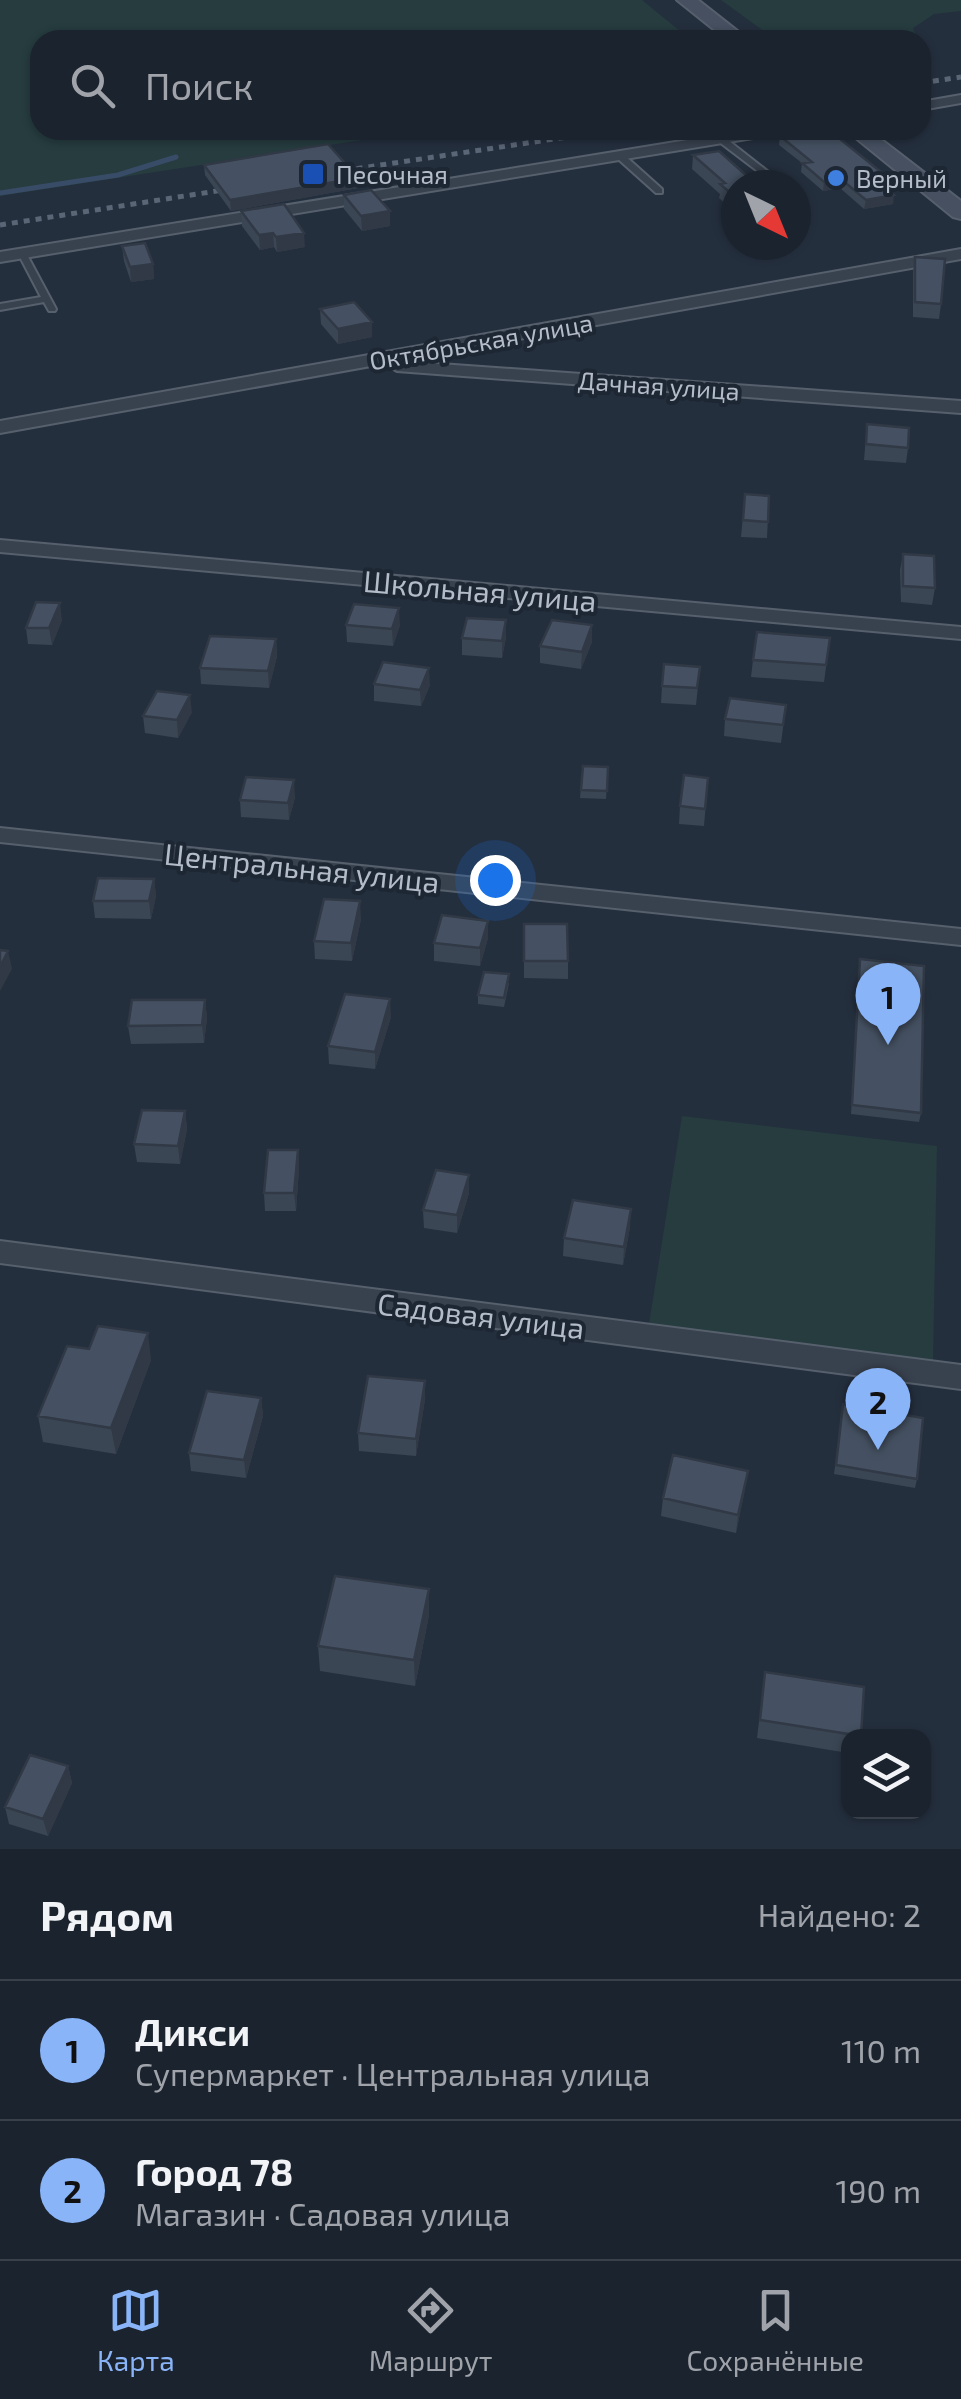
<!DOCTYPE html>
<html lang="ru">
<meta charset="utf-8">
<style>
:root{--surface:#1b232e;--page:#242b36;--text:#f1f3f6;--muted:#a0a4aa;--line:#39404a;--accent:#8ab4f8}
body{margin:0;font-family:"Exo 2",sans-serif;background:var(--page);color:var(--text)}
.controls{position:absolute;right:30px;bottom:30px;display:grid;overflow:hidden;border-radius:20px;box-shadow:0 2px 8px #0004}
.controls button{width:90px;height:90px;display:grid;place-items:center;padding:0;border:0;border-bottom:2px solid var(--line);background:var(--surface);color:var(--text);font:50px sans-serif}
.compass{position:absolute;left:721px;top:170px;width:90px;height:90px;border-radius:50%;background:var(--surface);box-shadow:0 2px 8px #0004;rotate:137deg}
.you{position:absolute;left:495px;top:880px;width:35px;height:35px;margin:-25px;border:8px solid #fff;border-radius:50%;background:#1a73e8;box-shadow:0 0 0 15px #1a73e833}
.badge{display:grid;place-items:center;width:65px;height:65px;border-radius:50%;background:var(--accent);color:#111;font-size:32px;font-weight:700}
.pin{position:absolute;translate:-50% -82px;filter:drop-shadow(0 2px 5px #0008)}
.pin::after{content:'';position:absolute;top:52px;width:35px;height:30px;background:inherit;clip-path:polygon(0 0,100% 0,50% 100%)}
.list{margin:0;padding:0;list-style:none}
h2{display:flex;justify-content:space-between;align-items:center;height:130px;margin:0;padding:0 40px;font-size:42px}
h2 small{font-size:32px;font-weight:400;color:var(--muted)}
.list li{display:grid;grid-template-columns:65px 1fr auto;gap:30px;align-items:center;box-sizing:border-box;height:140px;padding:0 40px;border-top:2px solid var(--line)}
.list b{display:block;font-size:38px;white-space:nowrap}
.list p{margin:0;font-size:32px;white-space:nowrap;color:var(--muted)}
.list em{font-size:32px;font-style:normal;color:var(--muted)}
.icon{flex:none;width:55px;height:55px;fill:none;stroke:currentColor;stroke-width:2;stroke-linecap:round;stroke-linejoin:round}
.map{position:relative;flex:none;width:961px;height:1849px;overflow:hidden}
.search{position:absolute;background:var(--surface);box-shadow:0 2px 8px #0004;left:30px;right:30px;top:30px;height:110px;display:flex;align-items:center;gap:25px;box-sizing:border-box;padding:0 35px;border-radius:30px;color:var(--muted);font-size:38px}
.sheet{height:410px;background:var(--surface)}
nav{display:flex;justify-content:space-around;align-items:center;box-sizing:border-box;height:140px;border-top:2px solid var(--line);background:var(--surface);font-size:28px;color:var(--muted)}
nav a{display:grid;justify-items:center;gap:5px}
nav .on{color:var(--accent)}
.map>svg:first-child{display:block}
.green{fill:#263c3f}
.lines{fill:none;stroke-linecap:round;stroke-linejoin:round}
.stream{stroke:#394c67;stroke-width:5}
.service-casing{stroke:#565f6c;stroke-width:4}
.minor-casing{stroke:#565f6c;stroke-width:4}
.secondary-casing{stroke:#565f6c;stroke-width:4}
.service{fill:#38414e;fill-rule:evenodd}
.minor{fill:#38414e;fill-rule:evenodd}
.secondary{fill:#465061;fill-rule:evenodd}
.rail{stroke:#5a6575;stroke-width:5;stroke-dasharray:6 6;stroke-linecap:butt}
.wall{fill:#3b4654}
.shaded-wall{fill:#303945}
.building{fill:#455162;stroke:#303945;stroke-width:2.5}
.transit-dot{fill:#1a4fb4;stroke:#1d2633;stroke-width:4}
.shop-dot{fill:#3f7fe0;stroke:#1d2633;stroke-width:4}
.labels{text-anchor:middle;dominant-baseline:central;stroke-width:8;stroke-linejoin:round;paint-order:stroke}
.far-poi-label{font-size:25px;fill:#b4bcc9;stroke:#1d2633;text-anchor:start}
.far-street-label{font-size:25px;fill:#b4bcc9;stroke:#1d2633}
.street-label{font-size:30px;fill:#b4bcc9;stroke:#1d2633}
</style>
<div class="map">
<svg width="961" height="1849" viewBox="0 0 961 1849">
<rect width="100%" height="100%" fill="#242f3e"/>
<!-- green -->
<path class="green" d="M 0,0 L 642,0 L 691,40 L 40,40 L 40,130 L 427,130 L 0,196 Z
M 721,0 L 961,0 L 961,11 L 934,14 L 913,28 L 918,40 L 776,40 Z
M 682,1116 L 937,1146 L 933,1363 L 649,1324 Z"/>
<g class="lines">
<!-- stream -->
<path class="stream" d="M 0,193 L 118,175 L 176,157"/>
<!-- service casing -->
<g class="service-casing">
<path id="service" d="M 718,137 L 724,137 L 785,185 L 776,185 L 718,141 Z
M 617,154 L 623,154 L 662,189 L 662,193 L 656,193 L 617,158 Z
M 19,251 L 26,253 L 56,309 L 55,311 L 49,311 L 44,302 L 0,310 L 0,304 L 41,297 L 18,253 Z"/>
</g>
<!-- minor casing -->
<g class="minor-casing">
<path id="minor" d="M 961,95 L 961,103 L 921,110 L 921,102 Z
M 749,130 L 784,130 L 777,134 L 0,262 L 0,252 Z
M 961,249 L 961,259 L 398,361 L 961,401 L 961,413 L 397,371 L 388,366 L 393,362 L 0,433 L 0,421 Z
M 0,540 L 961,627 L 961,639 L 0,552 Z
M 0,828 L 961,929 L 961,945 L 0,842 Z
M 0,1241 L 961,1365 L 961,1389 L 0,1263 Z"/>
</g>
<!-- secondary casing -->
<g class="secondary-casing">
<path id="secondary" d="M 677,0 L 698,0 L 749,40 L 727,40 Z
M 846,130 L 869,130 L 961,201 L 961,219 L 953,217 Z"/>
</g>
<!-- service -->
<use href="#service" class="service"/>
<!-- minor -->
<use href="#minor" class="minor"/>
<!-- secondary -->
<use href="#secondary" class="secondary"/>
<!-- rail -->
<path class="rail" d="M 921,83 L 961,77
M 321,174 L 614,130
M 0,225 L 242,187"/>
</g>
<!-- wall -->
<path class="wall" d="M 780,136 L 881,172 L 880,181 L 878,182 L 893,204 L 864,209 L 840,188 L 823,191 L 801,172 L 802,163 L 779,145 Z
M 693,155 L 736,185 L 736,213 L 719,198 L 720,194 L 692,169 Z
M 204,165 L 358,178 L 358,188 L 231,211 L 205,175 Z
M 344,195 L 390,226 L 362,231 L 344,209 Z
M 241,211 L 305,247 L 277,252 L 274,247 L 260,250 L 242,226 Z
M 122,246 L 153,264 L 154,279 L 131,282 L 124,261 Z
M 915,257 L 941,304 L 939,319 L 913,317 L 913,272 Z
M 320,309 L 372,322 L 372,337 L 338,344 L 321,324 Z
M 867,424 L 908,448 L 906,463 L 864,460 Z
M 745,494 L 769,496 L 767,538 L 741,537 Z
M 903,554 L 935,588 L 932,605 L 901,602 L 900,570 Z
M 62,620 L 52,645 L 28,644 L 26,628 Z
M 346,625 L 400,625 L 393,646 L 347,642 Z
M 592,625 L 592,642 L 581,669 L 540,663 L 540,646 Z
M 506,637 L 502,658 L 462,655 L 462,638 Z
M 830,638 L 824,682 L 751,677 L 753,660 Z
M 276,639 L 277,656 L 269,688 L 201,684 L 200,668 Z
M 700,667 L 696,705 L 661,703 L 662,686 Z
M 374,684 L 430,685 L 421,706 L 374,701 Z
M 786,705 L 781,743 L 724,736 L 725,719 Z
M 192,712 L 178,738 L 145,733 L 143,716 Z
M 583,766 L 608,767 L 606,799 L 580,798 Z
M 708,778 L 704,826 L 679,824 L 680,806 Z
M 295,797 L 289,820 L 241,817 L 240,800 Z
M 154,879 L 156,896 L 151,919 L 95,918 L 93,901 Z
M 361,919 L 352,961 L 315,959 L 314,941 Z
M 488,921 L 488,938 L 480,966 L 434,961 L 434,943 Z
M 524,924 L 568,961 L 568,979 L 524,978 Z
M 860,959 L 921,1113 L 919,1122 L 851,1114 Z
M 509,983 L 504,1007 L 478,1004 L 478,995 Z
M 205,1000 L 207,1018 L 204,1043 L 131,1044 L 128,1026 Z
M 391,1017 L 375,1069 L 329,1064 L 328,1046 Z
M 185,1111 L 187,1129 L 180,1164 L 137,1162 L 134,1144 Z
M 298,1150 L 299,1168 L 296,1211 L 265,1211 L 264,1193 Z
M 469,1193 L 457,1233 L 424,1228 L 423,1210 Z
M 630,1227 L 623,1265 L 563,1256 L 564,1238 Z
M 151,1360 L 116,1454 L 43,1442 L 38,1416 Z
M 261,1398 L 263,1416 L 246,1478 L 191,1471 L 189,1453 Z
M 425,1399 L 416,1456 L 359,1451 L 358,1433 Z
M 843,1404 L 917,1479 L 915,1488 L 834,1474 Z
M 745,1489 L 736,1533 L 661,1516 L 663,1498 Z
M 429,1589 L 429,1615 L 415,1686 L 320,1671 L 318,1646 Z
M 765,1672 L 861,1736 L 848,1736 L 848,1753 L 757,1738 Z
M 68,1766 L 72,1783 L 48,1836 L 9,1824 L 5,1807 Z"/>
<!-- shaded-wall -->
<path class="shaded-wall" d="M 881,172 L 880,181 L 868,183 L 870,174 Z
M 358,178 L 358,188 L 231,211 L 230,200 Z
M 841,179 L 840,188 L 823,191 L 824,182 Z
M 894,195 L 893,204 L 864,209 L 866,200 Z
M 390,211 L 390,226 L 362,231 L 361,216 Z
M 801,225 L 800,239 L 796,240 L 796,226 Z
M 273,233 L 274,247 L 260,250 L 259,235 Z
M 304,233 L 305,247 L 277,252 L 276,237 Z
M 153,264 L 154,279 L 131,282 L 130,267 Z
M 372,322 L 372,337 L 338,344 L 338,329 Z
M 60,603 L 62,620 L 52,645 L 49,628 Z
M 399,608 L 400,625 L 393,646 L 392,629 Z
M 506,620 L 506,637 L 502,658 L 502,641 Z
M 592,625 L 592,642 L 581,669 L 582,652 Z
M 276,639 L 277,656 L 269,688 L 268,671 Z
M 429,668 L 430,685 L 421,706 L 420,690 Z
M 190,695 L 192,712 L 178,738 L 177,720 Z
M 294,780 L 295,797 L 289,820 L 288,803 Z
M 154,879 L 156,896 L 151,919 L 149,901 Z
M 360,901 L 361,919 L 352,961 L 351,943 Z
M 488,921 L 488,938 L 480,966 L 480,948 Z
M 8,951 L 12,969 L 0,991 L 0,967 Z
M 390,999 L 391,1017 L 375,1069 L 375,1052 Z
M 205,1000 L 207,1018 L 204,1043 L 202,1025 Z
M 185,1111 L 187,1129 L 180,1164 L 178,1146 Z
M 298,1150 L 299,1168 L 296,1211 L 294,1193 Z
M 469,1175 L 469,1193 L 457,1233 L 457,1215 Z
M 631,1209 L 630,1227 L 623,1265 L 624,1247 Z
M 148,1333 L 151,1360 L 116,1454 L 111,1428 Z
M 425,1381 L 425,1399 L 416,1456 L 416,1439 Z
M 261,1398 L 263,1416 L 246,1478 L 244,1460 Z
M 748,1471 L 745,1489 L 736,1533 L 738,1515 Z
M 429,1589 L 429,1615 L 415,1686 L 414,1660 Z
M 68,1766 L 72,1783 L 48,1836 L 43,1819 Z"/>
<!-- building -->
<path class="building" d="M 817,130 L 829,130 L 881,172 L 870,174 L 894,195 L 866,200 L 841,179 L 824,182 L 802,163 L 812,162 L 780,136 Z
M 328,144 L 358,178 L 230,200 L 204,165 Z
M 719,151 L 757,185 L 736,185 L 736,198 L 720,184 L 725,183 L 693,155 Z
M 371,190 L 390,211 L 361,216 L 344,195 Z
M 284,204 L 304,233 L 276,237 L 273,233 L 259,235 L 241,211 Z
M 145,243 L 153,264 L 130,267 L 122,246 Z
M 915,257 L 945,259 L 941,304 L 915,302 Z
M 354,302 L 372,322 L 338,329 L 320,309 Z
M 867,424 L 909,428 L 908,448 L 866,444 Z
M 745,494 L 769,496 L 768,522 L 743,520 Z
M 903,554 L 934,556 L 935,588 L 903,586 Z
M 36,602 L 60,603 L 49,628 L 26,628 Z
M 354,604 L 399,608 L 392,629 L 346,625 Z
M 467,618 L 506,620 L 502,641 L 462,638 Z
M 552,620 L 592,625 L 582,652 L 540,646 Z
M 757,632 L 830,638 L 826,665 L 753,660 Z
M 210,636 L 276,639 L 268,671 L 200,668 Z
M 383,662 L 429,668 L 420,690 L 374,684 Z
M 664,664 L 700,667 L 697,688 L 662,686 Z
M 157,691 L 190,695 L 177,720 L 143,716 Z
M 730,698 L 786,705 L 783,725 L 725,719 Z
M 583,766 L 608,767 L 607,791 L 581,790 Z
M 684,775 L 708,778 L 705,809 L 680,806 Z
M 246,777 L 294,780 L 288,803 L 240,800 Z
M 98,878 L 154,879 L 149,901 L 93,901 Z
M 324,899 L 360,901 L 351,943 L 314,941 Z
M 442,915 L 488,921 L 480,948 L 434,943 Z
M 524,924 L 567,924 L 568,961 L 524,961 Z
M 0,950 L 8,951 L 0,967 Z
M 860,959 L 924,966 L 921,1113 L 852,1105 Z
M 484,972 L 509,974 L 504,998 L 478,995 Z
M 345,994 L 390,999 L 375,1052 L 328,1046 Z
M 132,1000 L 205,1000 L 202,1025 L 128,1026 Z
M 142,1110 L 185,1111 L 178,1146 L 134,1144 Z
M 268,1150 L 298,1150 L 294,1193 L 264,1193 Z
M 436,1170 L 469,1175 L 457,1215 L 423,1210 Z
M 573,1200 L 631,1209 L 624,1247 L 564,1238 Z
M 98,1326 L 148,1333 L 111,1428 L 38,1416 L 67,1346 L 89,1349 Z
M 368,1376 L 425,1381 L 416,1439 L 358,1433 Z
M 207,1391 L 261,1398 L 244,1460 L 189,1453 Z
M 843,1404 L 923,1418 L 917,1479 L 836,1465 Z
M 673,1455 L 748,1471 L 738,1515 L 663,1498 Z
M 335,1576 L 429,1589 L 414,1660 L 318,1646 Z
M 765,1672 L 864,1687 L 861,1736 L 760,1720 Z
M 30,1755 L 68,1766 L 43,1819 L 5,1807 Z"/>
<!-- markers -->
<rect class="transit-dot" x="301" y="162" width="24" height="24" rx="5"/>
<circle class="shop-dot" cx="836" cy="178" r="10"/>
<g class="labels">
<!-- far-poi labels -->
<g class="far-poi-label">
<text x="336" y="174">Песочная</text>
<text x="856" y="178">Верный</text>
</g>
<!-- far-street labels -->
<g class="far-street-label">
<text transform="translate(481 341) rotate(-10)">Октябрьская улица</text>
<text transform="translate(659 385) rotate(4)">Дачная улица</text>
</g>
<!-- street labels -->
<g class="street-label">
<text transform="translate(480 590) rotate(5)">Школьная улица</text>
<text transform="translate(302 867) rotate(6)">Центральная улица</text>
<text transform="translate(481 1315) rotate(7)">Садовая улица</text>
</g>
</g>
</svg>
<div class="controls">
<button><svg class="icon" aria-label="layers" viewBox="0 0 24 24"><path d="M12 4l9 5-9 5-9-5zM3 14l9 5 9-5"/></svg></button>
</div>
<svg class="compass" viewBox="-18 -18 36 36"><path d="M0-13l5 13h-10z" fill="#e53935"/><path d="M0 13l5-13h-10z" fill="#a0a4aa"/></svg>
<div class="you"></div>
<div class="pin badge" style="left:888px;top:1045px">1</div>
<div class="pin badge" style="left:878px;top:1450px">2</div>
<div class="search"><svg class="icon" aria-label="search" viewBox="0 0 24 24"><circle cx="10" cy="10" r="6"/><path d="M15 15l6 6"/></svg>Поиск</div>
</div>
<section class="sheet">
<h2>Рядом<small>Найдено: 2</small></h2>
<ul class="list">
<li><span class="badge">1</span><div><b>Дикси</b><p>Супермаркет · Центральная улица</p></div><em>110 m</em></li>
<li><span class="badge">2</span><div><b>Город 78</b><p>Магазин · Садовая улица</p></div><em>190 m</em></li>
</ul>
</section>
<nav>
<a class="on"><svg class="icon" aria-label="map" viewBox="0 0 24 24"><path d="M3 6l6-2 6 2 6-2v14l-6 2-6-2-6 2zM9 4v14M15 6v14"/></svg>Карта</a>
<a><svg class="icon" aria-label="directions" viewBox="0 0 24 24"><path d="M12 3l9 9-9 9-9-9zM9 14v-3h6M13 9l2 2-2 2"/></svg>Маршрут</a>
<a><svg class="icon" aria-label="saved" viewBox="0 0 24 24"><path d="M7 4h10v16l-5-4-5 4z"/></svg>Сохранённые</a>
</nav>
